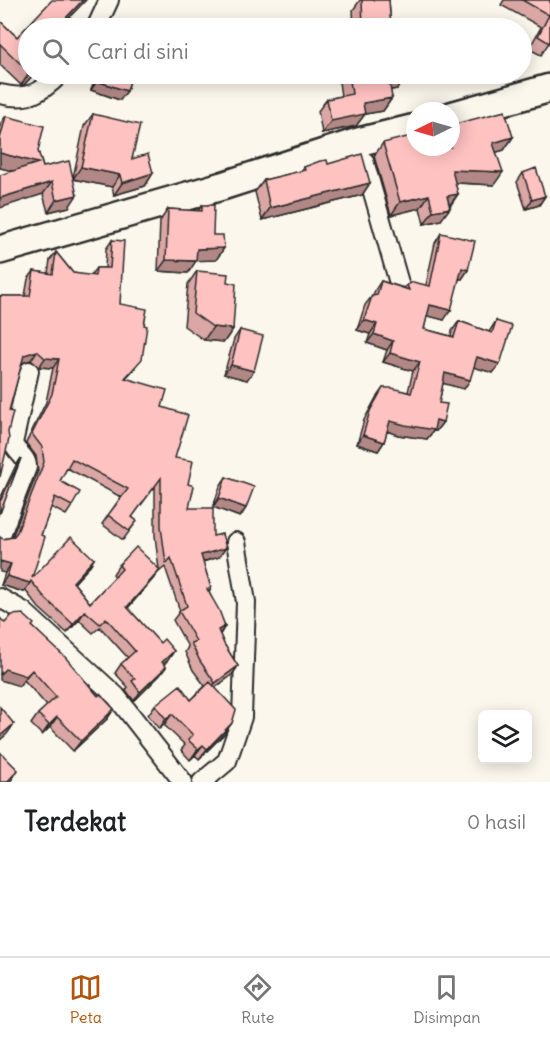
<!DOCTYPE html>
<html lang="id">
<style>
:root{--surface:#fff;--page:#f2f2f2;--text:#202124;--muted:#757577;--line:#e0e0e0;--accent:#b45309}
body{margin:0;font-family:Delius,sans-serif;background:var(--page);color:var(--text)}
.controls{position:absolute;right:18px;bottom:18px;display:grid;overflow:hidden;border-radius:9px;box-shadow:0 3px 15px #0003}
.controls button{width:54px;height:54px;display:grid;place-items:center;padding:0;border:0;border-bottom:2px solid var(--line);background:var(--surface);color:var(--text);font:30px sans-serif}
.compass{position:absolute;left:406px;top:102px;width:54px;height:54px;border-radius:50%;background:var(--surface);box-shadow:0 3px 15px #0003;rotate:265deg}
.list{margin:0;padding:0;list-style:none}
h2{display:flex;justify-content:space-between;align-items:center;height:78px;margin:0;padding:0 24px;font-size:26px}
h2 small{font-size:20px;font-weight:400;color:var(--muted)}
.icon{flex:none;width:33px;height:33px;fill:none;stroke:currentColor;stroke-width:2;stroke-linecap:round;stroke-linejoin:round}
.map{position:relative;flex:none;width:550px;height:782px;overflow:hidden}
.search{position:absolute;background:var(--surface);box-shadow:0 3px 15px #0003;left:18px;right:18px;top:18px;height:66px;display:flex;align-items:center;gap:15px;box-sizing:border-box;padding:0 21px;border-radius:33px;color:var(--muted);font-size:22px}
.sheet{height:174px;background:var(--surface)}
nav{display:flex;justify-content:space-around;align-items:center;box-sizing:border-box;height:84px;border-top:2px solid var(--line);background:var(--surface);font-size:16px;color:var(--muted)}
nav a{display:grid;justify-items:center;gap:3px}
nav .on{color:var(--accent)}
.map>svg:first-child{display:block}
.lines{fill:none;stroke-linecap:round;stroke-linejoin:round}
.minor-casing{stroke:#2b2b2b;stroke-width:22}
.highway-casing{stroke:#2b2b2b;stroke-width:32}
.minor{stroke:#fbf7ec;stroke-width:18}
.highway{stroke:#fbf7ec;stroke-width:27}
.wall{fill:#daa7a5;stroke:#2b2b2b;stroke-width:1.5;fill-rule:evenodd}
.shaded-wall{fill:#b28886;stroke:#2b2b2b;stroke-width:1.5}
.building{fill:#fec2c0;stroke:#2b2b2b;stroke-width:1.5}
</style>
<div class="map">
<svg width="550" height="782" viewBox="0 0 550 782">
<rect width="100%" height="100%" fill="#fbf7ec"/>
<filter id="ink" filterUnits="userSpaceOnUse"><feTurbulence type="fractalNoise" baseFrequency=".0167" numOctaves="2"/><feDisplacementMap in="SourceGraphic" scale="12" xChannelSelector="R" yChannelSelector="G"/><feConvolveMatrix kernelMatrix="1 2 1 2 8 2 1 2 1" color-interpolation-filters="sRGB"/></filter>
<g filter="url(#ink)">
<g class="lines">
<!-- minor casing -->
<g class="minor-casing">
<path id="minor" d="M 96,28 L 109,0
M 0,94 C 28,101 41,93 60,74
M 364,161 L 399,283
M 0,537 L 27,467 C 27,456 16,453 13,443 L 29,371
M 0,598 L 23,611 L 116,696 L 183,782
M 202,782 L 227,761 L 242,717 L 246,602 L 236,542"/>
</g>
<!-- highway casing -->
<g class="highway-casing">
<path id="highway" d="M 451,116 L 550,88
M 0,250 L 222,186 L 358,142 L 415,128"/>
</g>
<!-- minor -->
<use href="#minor" class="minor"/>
<!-- highway -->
<use href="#highway" class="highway"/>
</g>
<!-- wall -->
<path class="wall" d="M 360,0 L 389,0 L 391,28 L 354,28 L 353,10 Z
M 504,0 L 550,0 L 550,41 L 541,55 L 529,49 L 541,27 L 501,5 Z
M 0,21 L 17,37 L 28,28 L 28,74 L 34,74 L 24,85 L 21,85 L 0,65 Z
M 97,74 L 132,74 L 127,91 L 120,100 L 91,90 Z
M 339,74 L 405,74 L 397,89 L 390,90 L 392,98 L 383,111 L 365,114 L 356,126 L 322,133 L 318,111 L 327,99 L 341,96 L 338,75 Z
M 93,114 L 132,159 L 153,173 L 145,186 L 114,195 L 112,187 L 73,179 L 69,207 L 48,212 L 43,194 L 13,171 L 0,168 L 0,124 L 6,116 L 38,151 L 43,167 L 73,178 L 84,126 Z
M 513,137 L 504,150 L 496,152 L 494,185 L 455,183 L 458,194 L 441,220 L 424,224 L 420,208 L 391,215 L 374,156 L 383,143 Z
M 328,164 L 370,183 L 362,195 L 262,220 L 255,192 L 264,180 L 301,171 L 304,167 Z
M 523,173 L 545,196 L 539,205 L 526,209 L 517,182 Z
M 202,205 L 213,235 L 224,248 L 216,260 L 196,260 L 188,273 L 158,271 L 160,221 L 168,209 L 198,211 Z
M 441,233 L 468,270 L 462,279 L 459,279 L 444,320 L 427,315 L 424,329 L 451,336 L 452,331 L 459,321 L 489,332 L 496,321 L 500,364 L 493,373 L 474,367 L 464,389 L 443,383 L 439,403 L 443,422 L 436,431 L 434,430 L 427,439 L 398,435 L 387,431 L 384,442 L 378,451 L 357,444 L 364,420 L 376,398 L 383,388 L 408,392 L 413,371 L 383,362 L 387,350 L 367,343 L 370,334 L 357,330 L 365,305 L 372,296 L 373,295 L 375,290 L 381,281 L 404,288 L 407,285 L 426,285 L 435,243 Z
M 112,240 L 120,304 L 135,368 L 126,378 L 162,407 L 175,458 L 188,484 L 189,508 L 213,536 L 219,557 L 203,562 L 211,588 L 209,592 L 225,626 L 220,635 L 224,644 L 238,666 L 232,675 L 215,688 L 224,734 L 199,759 L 195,755 L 190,760 L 181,750 L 185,745 L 164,725 L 159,729 L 148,715 L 155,705 L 191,700 L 205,686 L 193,670 L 185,652 L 188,647 L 173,620 L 180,611 L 165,567 L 159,572 L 159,571 L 153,579 L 128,608 L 160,643 L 174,651 L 168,660 L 164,664 L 166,667 L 160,675 L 134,701 L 126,690 L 128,687 L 115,673 L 121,664 L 128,658 L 100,627 L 93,633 L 79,620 L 67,633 L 39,608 L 25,590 L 24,592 L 1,585 L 5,573 L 3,539 L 12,537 L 38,471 L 36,456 L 26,443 L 46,402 L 53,368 L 39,367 L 31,360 L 22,363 L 9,411 L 8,432 L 0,296 L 25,296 L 28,279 L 34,271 L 48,273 L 50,260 L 56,252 L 73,273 L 90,276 L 96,268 L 105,268 L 106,249 ZM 67,468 L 121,497 L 102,524 L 123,540 L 137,521 L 132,517 L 155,486 L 155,535 L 159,570 L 119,565 L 113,574 L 115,577 L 90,603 L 74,583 L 88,568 L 94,559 L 32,578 L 41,535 L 51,507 L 66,515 L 72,506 L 60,481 Z
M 197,271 L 227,282 L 233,329 L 224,342 L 204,340 L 184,326 L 188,284 Z
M 240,330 L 247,380 L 224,374 L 234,339 Z
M 21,458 L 0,513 L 0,499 L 15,467 Z
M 226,477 L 246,508 L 240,517 L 213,507 L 220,486 Z
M 5,623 L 32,626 L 98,696 L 114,709 L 107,719 L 73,751 L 50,727 L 42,735 L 31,724 L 38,714 L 47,706 L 24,680 L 19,686 Z"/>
<!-- shaded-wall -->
<path class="shaded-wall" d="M 83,0 L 86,0 L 59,28 L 56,28 Z
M 29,74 L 34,74 L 24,85 L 21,85 Z
M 406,76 L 397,89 L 380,92 L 389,79 Z
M 97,81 L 127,91 L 120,100 L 91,90 Z
M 392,98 L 383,111 L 365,114 L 356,126 L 322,133 L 331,121 L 363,103 Z
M 513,137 L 504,150 L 484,156 L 493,143 Z
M 0,153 L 38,163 L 29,175 L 0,168 Z
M 81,167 L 120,175 L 112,187 L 73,179 Z
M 452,170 L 503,172 L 494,185 L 443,182 Z
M 153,173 L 145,186 L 114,195 L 122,183 Z
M 52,182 L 43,194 L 0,208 L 0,198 Z
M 370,183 L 362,195 L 262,220 L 270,208 Z
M 458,194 L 449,206 L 447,196 Z
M 77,195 L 69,207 L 48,212 L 56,200 Z
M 429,195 L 420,208 L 391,215 L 400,202 Z
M 545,196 L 539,205 L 526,209 L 532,200 Z
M 450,208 L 441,220 L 424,224 L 433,211 Z
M 224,248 L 216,260 L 189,261 L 197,249 Z
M 166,260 L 196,261 L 188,273 L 158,271 Z
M 462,268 L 468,270 L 462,279 L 455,278 Z
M 430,305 L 451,310 L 444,320 L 424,315 Z
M 364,320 L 377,324 L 370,334 L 357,330 Z
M 213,327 L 233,329 L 224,342 L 204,340 Z
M 374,334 L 393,341 L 387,350 L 367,343 Z
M 37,351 L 31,360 L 18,364 L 24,355 Z
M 390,353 L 420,362 L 413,371 L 383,362 Z
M 477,357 L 500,364 L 493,373 L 470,366 Z
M 45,358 L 59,359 L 53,368 L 39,367 Z
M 231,365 L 254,371 L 247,380 L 224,374 Z
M 445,373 L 470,380 L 464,389 L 438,382 Z
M 436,420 L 443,422 L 436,431 L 434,430 L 427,439 L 398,435 L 384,430 L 390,421 Z
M 363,435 L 384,442 L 378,451 L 357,444 Z
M 219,498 L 246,508 L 240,517 L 213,507 Z
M 226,548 L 219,557 L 194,564 L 201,555 Z
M 94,559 L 88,568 L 67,591 L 73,582 Z
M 0,561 L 11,564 L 5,573 L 0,572 Z
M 160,570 L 153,579 L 120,616 L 127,607 Z
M 7,576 L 30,583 L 24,592 L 1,585 Z
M 85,611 L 79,620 L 67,633 L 73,624 Z
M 225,626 L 219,635 L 218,630 Z
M 174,651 L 168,660 L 156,671 L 162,662 Z
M 238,666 L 232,675 L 209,692 L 215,683 Z
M 166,667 L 160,675 L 134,701 L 140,692 Z
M 5,669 L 32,670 L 19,686 L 0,680 L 0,674 Z
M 114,709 L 107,719 L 73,751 L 81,741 Z
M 172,714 L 164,725 L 159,729 L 166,719 Z
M 57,717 L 50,727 L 42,735 L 49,725 Z
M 232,723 L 224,734 L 199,759 L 207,749 Z
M 14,724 L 7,734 L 0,740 L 0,736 Z
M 203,745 L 195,755 L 190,760 L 198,749 Z
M 18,770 L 11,781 L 10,782 L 7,782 Z"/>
<!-- building -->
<path class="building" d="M 52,0 L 83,0 L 58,26 L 61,28 L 28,28 L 28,71 L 0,44 L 0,21 L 17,37 Z
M 362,0 L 389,0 L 391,28 L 363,28 Z
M 522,0 L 550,0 L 550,41 L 549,43 L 538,36 L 549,15 Z
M 100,74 L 132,74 L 127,91 L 97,81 Z
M 349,74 L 405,74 L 406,76 L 389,79 L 392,98 L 363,103 L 365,114 L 331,121 L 327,99 L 352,94 Z
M 505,111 L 513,137 L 493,143 L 503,172 L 452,170 L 458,194 L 447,196 L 450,208 L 433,211 L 429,195 L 400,202 L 383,143 L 415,135 L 415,147 L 451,147 L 451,125 Z
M 93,114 L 140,125 L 132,159 L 148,154 L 153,173 L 122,183 L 120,175 L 81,167 Z
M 6,116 L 44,126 L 38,151 L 43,167 L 69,161 L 77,195 L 56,200 L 52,182 L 0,198 L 0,175 L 38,163 L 0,153 L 0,139 Z
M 362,154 L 370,183 L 270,208 L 264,180 L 305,170 L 304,167 L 320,161 L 327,160 L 328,164 Z
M 536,168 L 545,196 L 532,200 L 523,173 Z
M 202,205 L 214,205 L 213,235 L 223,235 L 224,248 L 197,249 L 196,261 L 166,260 L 168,209 L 202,211 Z
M 441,233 L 475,241 L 468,270 L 462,268 L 451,310 L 430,305 L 424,329 L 454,337 L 459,321 L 492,333 L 496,321 L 512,326 L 500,364 L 477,357 L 470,380 L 445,373 L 439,403 L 447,404 L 443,422 L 436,420 L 434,430 L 405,425 L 390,421 L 384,442 L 363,435 L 370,411 L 383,388 L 392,388 L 411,393 L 420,362 L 390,353 L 393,341 L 374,334 L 377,324 L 364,320 L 372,296 L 377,295 L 381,281 L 409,290 L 407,285 L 413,282 L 430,286 Z
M 112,240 L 124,241 L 120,304 L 147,309 L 144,325 L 147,326 L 142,359 L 125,378 L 167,390 L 162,407 L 188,415 L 175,458 L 193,461 L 188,484 L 194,486 L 189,508 L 213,508 L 213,536 L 222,534 L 226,548 L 201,555 L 211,588 L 207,589 L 219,610 L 225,626 L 218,630 L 224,644 L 238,666 L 215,683 L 200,661 L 191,643 L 196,641 L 179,611 L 187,606 L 171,558 L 166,564 L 161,526 L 161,478 L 132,517 L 137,521 L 129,531 L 108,515 L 128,489 L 72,459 L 60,481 L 80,492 L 72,506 L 55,497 L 41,535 L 45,537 L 32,578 L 71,537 L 94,559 L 73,582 L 90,603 L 122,569 L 119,565 L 136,547 L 160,570 L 127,607 L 160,643 L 164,639 L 174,651 L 162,662 L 166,667 L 140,692 L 132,681 L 135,679 L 121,664 L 135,651 L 106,618 L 100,624 L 85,611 L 73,624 L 46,599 L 31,581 L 30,583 L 7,576 L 11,564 L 0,561 L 0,537 L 3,539 L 13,537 L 17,532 L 44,462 L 42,447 L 32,434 L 52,394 L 59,359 L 45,358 L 37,351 L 24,355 L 9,411 L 13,412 L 8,432 L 9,439 L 0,477 L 0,295 L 0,296 L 30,296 L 34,271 L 53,274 L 56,252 L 73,273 L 95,276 L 96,268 L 110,268 Z
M 197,271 L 228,274 L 227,282 L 236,284 L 233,329 L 213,327 L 193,313 Z
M 240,330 L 263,336 L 254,371 L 231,365 Z
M 21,458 L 0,513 L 0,500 L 1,500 Z
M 226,477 L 254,487 L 246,508 L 219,498 Z
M 23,614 L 34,624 L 32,626 L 66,658 L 98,696 L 100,694 L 114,709 L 81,741 L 57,717 L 49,725 L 38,714 L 56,697 L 32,670 L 26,676 L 5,669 L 0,674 L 0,618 L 5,623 L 12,615 Z
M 210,682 L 236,710 L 232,723 L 207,749 L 203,745 L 198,749 L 188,740 L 193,735 L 172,714 L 166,719 L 155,705 L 180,685 L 191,700 Z
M 0,707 L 14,724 L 0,736 Z
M 0,752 L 18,770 L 7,782 L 0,782 Z"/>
</g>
</svg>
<div class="controls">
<button><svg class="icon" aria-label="layers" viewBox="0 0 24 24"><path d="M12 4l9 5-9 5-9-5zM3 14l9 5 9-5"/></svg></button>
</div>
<svg class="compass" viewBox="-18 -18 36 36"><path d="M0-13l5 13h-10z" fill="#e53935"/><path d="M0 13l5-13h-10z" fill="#757577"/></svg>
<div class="search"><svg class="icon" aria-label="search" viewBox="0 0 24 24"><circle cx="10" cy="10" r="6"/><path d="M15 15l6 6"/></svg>Cari di sini</div>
</div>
<section class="sheet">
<h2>Terdekat<small>0 hasil</small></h2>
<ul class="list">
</ul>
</section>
<nav>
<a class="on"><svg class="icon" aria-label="map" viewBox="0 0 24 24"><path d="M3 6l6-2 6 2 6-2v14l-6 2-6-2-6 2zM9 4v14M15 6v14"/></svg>Peta</a>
<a><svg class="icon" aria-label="directions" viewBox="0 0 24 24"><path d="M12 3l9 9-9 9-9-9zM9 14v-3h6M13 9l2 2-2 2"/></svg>Rute</a>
<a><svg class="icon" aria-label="saved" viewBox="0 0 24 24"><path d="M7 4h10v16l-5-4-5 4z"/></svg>Disimpan</a>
</nav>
